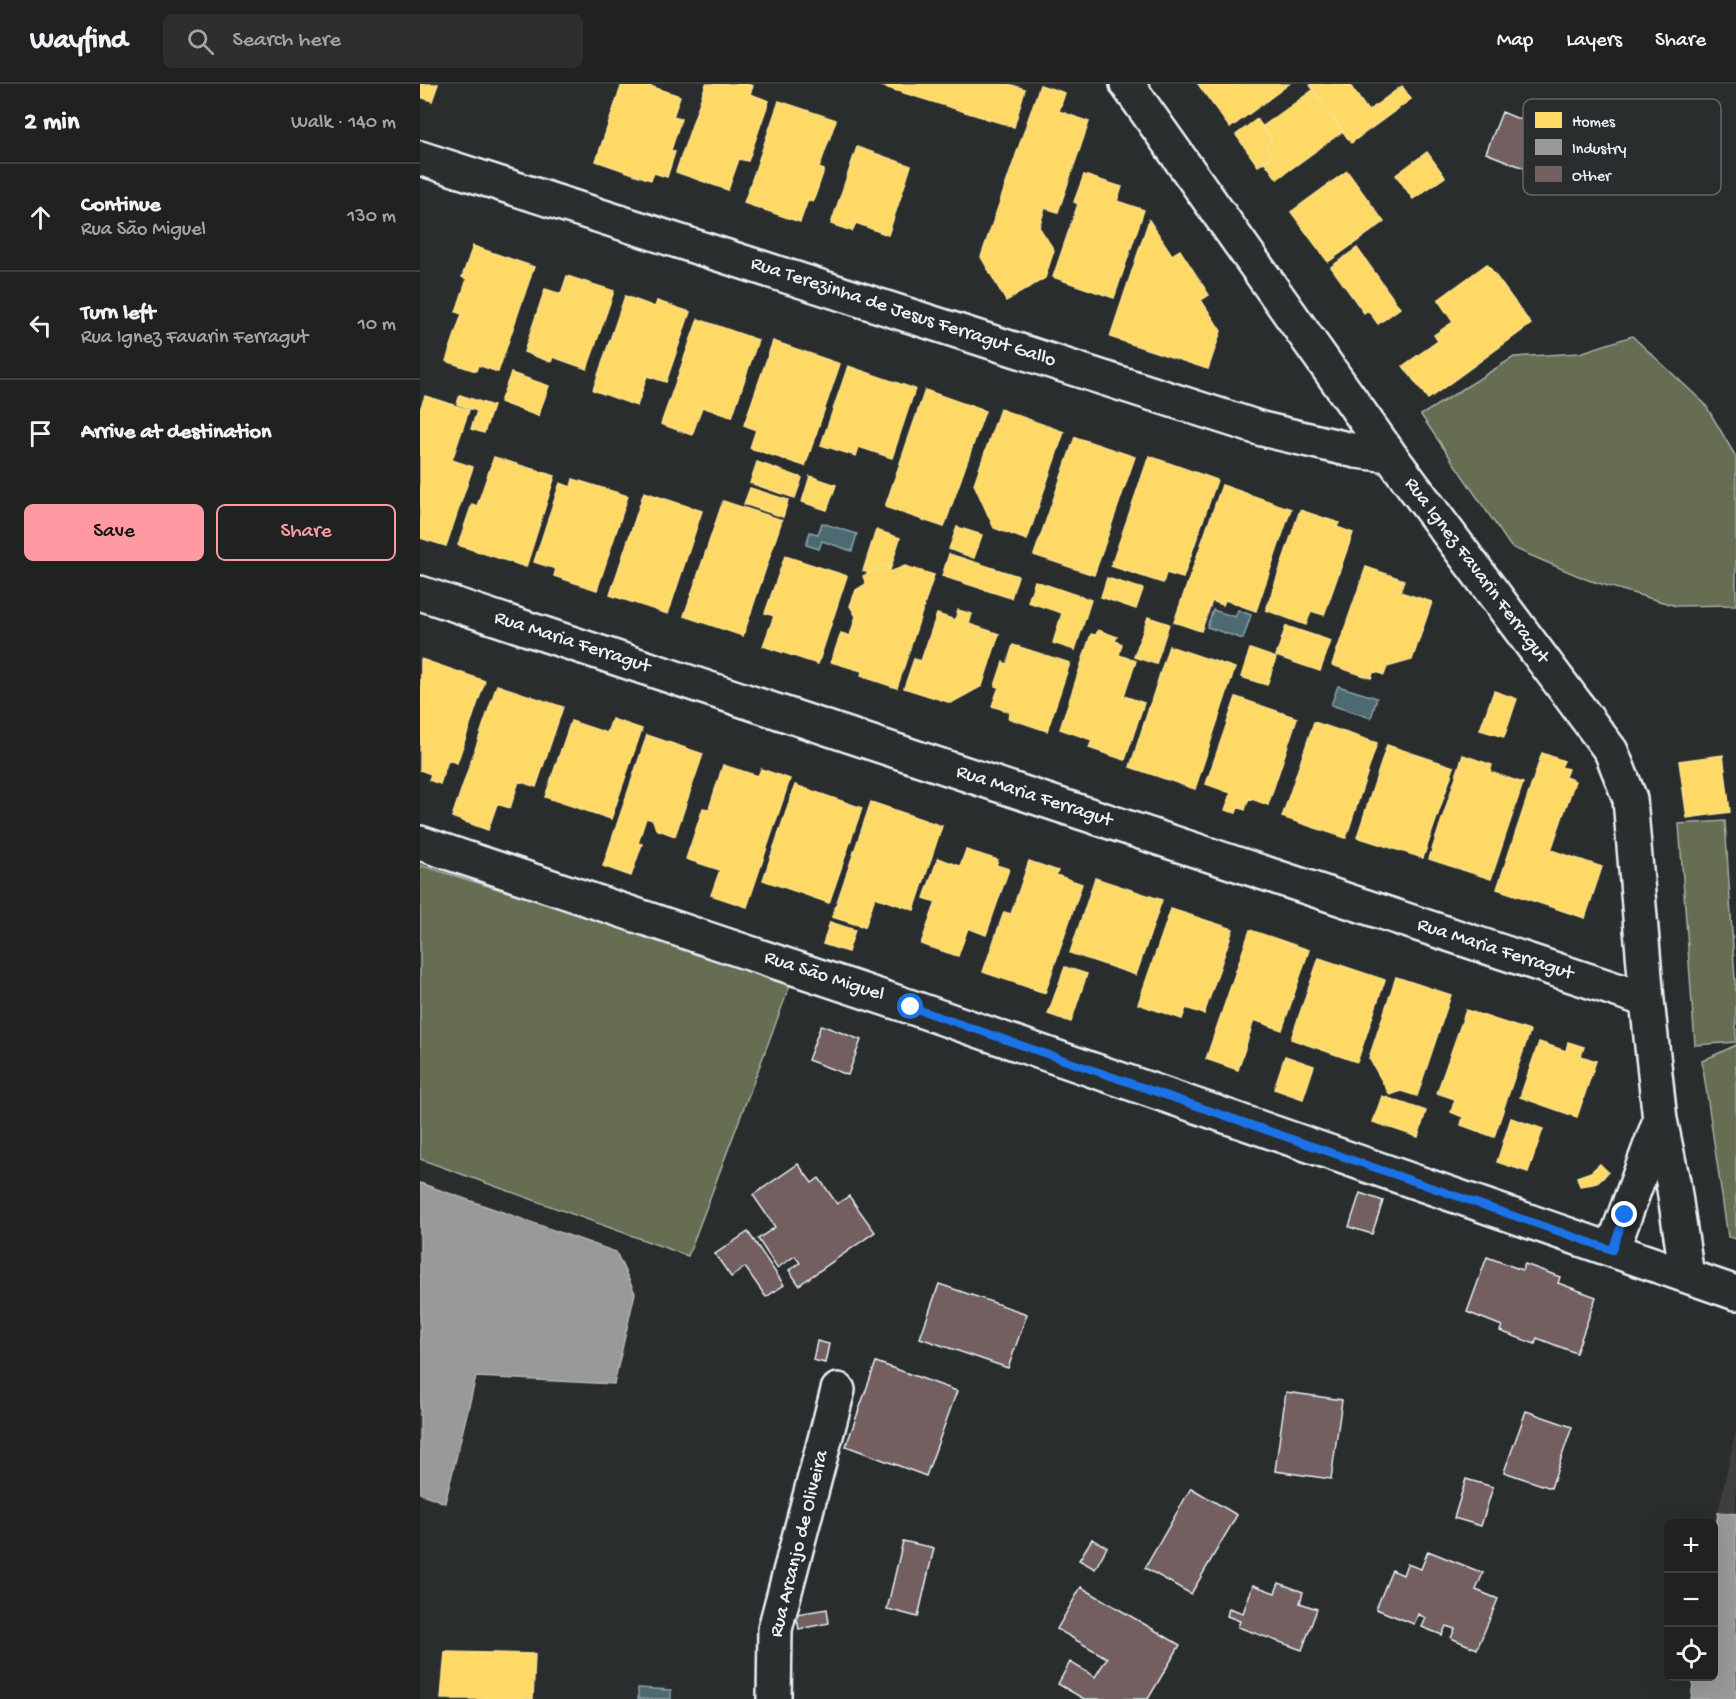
<!DOCTYPE html>
<meta charset="utf-8">
<style>
:root{--surface:#202222;--page:#2d2f2f;--text:#f1f3f6;--muted:#a2a4a5;--line:#3d3f40;--accent:#ff9aa2}
body{margin:0;font-family:"Gochi Hand",sans-serif;background:var(--page);color:var(--text)}
.controls{position:absolute;right:18px;bottom:18px;display:grid;overflow:hidden;border-radius:9px;box-shadow:0 6px 24px #0002}
.controls button{width:54px;height:54px;display:grid;place-items:center;padding:0;border:0;border-bottom:2px solid var(--line);background:var(--surface);color:var(--text);font:30px sans-serif}
.stop{position:absolute;width:18px;height:18px;margin:-14px;border:4px solid #1a73e8;border-radius:50%;background:#fff}
.stop.end{background:#1a73e8;border-color:#fff;box-shadow:0 2px 6px #0008}
.list{margin:0;padding:0;list-style:none}
h2{display:flex;justify-content:space-between;align-items:center;height:78px;margin:0;padding:0 24px;font-size:26px}
h2 small{font-size:20px;font-weight:400;color:var(--muted)}
.list li{display:grid;grid-template-columns:39px 1fr auto;gap:18px;align-items:center;box-sizing:border-box;height:108px;padding:0 24px;border-top:2px solid var(--line)}
.list b{display:block;font-size:22px;white-space:nowrap}
.list p{margin:0;font-size:20px;white-space:nowrap;color:var(--muted)}
.list em{font-size:20px;font-style:normal;color:var(--muted)}
.actions{display:flex;gap:12px;padding:18px 24px}
.actions a{flex:1;padding:14px 0;border:2px solid var(--accent);border-radius:9px;text-align:center;font-size:21px;color:var(--accent)}
.actions .main{background:var(--accent);color:#111}
.icon{flex:none;width:33px;height:33px;fill:none;stroke:currentColor;stroke-width:2;stroke-linecap:round;stroke-linejoin:round}
.map{position:relative;flex:none;width:1316px;height:1615px;overflow:hidden}
header{display:flex;align-items:center;gap:36px;box-sizing:border-box;height:84px;padding:0 30px;background:var(--surface);border-bottom:2px solid var(--line)}
header strong{font-size:28px}
nav{display:flex;gap:33px;margin-inline-start:auto;font-size:21px}
.search{width:420px;height:54px;background:var(--page);display:flex;align-items:center;gap:15px;box-sizing:border-box;padding:0 21px;border-radius:9px;color:var(--muted);font-size:22px}
main{display:flex}
aside{flex:1;background:var(--surface)}
.map>svg:first-child{display:block}
.built{fill:#403c3d}
.green{fill:#666d52;stroke:#a7afa5;stroke-width:1.5}
.water{fill:#4d6a72;stroke:#8ba0a8;stroke-width:1.5}
.homes{fill:#ffd966;stroke:#f8e092;stroke-width:1.5}
.industry{fill:#999;stroke:#b1b3b6;stroke-width:1.5}
.building{fill:#735f5f;stroke:#e8f1f8;stroke-width:1.5}
.lines{fill:none;stroke-linecap:round;stroke-linejoin:round}
.street-casing{stroke:#e8f1f8;stroke-width:38}
.street{stroke:#2a2d2e;stroke-width:33}
.route{stroke:#1a73e8;stroke-width:8}
.labels{text-anchor:middle;dominant-baseline:central;stroke-width:6;stroke-linejoin:round;paint-order:stroke}
.street-label{font-size:20px;fill:#e8f1f8;stroke:#2a2d2e}
.key{fill:#2a2d2e;stroke:#63686b;stroke-width:1.5}
.key-label{font-size:16px;fill:#e8f1f8}
</style>
<header>
<strong>Wayfind</strong>
<div class="search"><svg class="icon" aria-label="search" viewBox="0 0 24 24"><circle cx="10" cy="10" r="6"/><path d="M15 15l6 6"/></svg>Search here</div>
<nav><a>Map</a><a>Layers</a><a>Share</a></nav>
</header>
<main>
<aside>
<h2>2 min<small>Walk · 140 m</small></h2>
<ul class="list">
<li><svg class="icon" aria-label="ahead" viewBox="0 0 24 24"><path d="M12 20V5M6 11l6-6 6 6"/></svg><div><b>Continue</b><p>Rua São Miguel</p></div><em>130 m</em></li>
<li><svg class="icon" aria-label="left" viewBox="0 0 24 24"><path d="M17 20v-9H6M10 6l-5 5 5 5"/></svg><div><b>Turn left</b><p>Rua Ignez Favarin Ferragut</p></div><em>10 m</em></li>
<li><svg class="icon" aria-label="arrive" viewBox="0 0 24 24"><path d="M6 21V4h12l-3 4 3 4H6"/></svg><div><b>Arrive at destination</b></div></li>
</ul>
<div class="actions"><a class="main">Save</a><a>Share</a></div>
</aside>
<div class="map">
<svg width="1316" height="1615" viewBox="0 0 1316 1615">
<rect width="100%" height="100%" fill="#2a2d2e"/>
<filter id="ink" filterUnits="userSpaceOnUse"><feTurbulence type="fractalNoise" baseFrequency=".0167" numOctaves="2"/><feDisplacementMap in="SourceGraphic" scale="12" xChannelSelector="R" yChannelSelector="G"/><feConvolveMatrix kernelMatrix="1 2 1 2 8 2 1 2 1" color-interpolation-filters="sRGB"/></filter>
<g filter="url(#ink)">
<!-- built -->
<path class="built" d="M 1316,1346 L 1316,1430 L 1298,1428 Z"/>
<!-- green -->
<path class="green" d="M 1212,252 L 1285,320 L 1316,373 L 1316,521 L 1256,522 L 1168,496 L 1091,463 L 1001,331 L 1094,273 L 1160,269 Z
M 1305,737 L 1316,911 L 1316,958 L 1275,961 L 1259,740 Z
M 0,781 L 372,896 L 268,1172 L 0,1075 Z
M 1316,961 L 1316,1155 L 1308,1153 L 1282,977 Z"/>
<!-- water -->
<path class="water" d="M 402,439 L 437,450 L 432,467 L 402,457 L 399,465 L 386,461 L 390,448 L 398,450 Z
M 793,526 L 815,533 L 818,526 L 831,531 L 823,555 L 787,543 Z
M 918,602 L 957,614 L 951,634 L 911,621 Z
M 218,1604 L 251,1606 L 251,1615 L 218,1615 Z"/>
<!-- homes -->
<path class="homes" d="M 0,0 L 18,0 L 12,17 L 0,13 Z
M 202,0 L 224,0 L 260,12 L 253,33 L 261,35 L 251,66 L 255,68 L 247,93 L 234,89 L 231,96 L 176,77 Z
M 286,0 L 327,0 L 333,2 L 330,10 L 349,17 L 328,77 L 319,75 L 308,106 L 256,88 Z
M 455,0 L 588,0 L 605,5 L 594,43 Z
M 778,0 L 869,0 L 810,44 Z
M 891,0 L 929,0 L 948,27 L 982,2 L 991,15 L 931,59 L 890,1 Z
M 620,1 L 645,9 L 639,27 L 669,38 L 638,128 L 625,124 L 619,143 L 634,166 L 625,194 L 586,217 L 561,173 Z
M 893,6 L 923,47 L 857,95 L 844,77 L 853,72 L 845,61 L 852,56 L 842,43 Z
M 359,17 L 416,36 L 399,84 L 404,86 L 393,118 L 388,116 L 380,138 L 324,119 Z
M 837,35 L 852,56 L 845,61 L 853,72 L 838,82 L 816,51 Z
M 437,63 L 491,82 L 468,151 L 436,139 L 432,147 L 411,140 Z
M 1007,68 L 1025,93 L 993,115 L 976,91 Z
M 927,87 L 964,138 L 908,178 L 871,128 Z
M 664,91 L 702,103 L 697,117 L 724,126 L 694,214 L 633,193 L 658,120 L 654,118 Z
M 729,136 L 752,171 L 760,166 L 789,211 L 781,216 L 801,247 L 788,285 L 690,253 Z
M 53,162 L 114,183 L 78,288 L 58,281 L 56,287 L 26,277 L 42,230 L 36,228 L 47,195 L 42,193 Z
M 937,164 L 980,224 L 958,240 L 948,226 L 944,229 L 911,183 Z
M 1067,180 L 1111,240 L 1008,315 L 983,282 L 1018,257 L 1014,251 L 1033,238 L 1018,216 Z
M 147,192 L 194,207 L 167,285 L 133,273 L 131,278 L 104,268 L 125,205 L 141,210 Z
M 205,212 L 235,223 L 237,217 L 270,228 L 246,298 L 227,292 L 217,322 L 173,306 Z
M 278,235 L 338,256 L 312,333 L 282,323 L 272,351 L 241,340 Z
M 353,257 L 420,280 L 385,382 L 330,364 L 336,346 L 324,341 Z
M 428,282 L 495,305 L 472,374 L 439,363 L 436,372 L 401,361 Z
M 91,289 L 129,302 L 118,332 L 80,318 Z
M 505,306 L 565,327 L 524,443 L 465,423 Z
M 40,311 L 73,322 L 64,349 L 51,345 L 57,327 L 37,320 Z
M 5,312 L 49,326 L 32,376 L 53,383 L 26,462 L 0,454 L 0,326 Z
M 580,325 L 644,348 L 607,456 L 574,444 L 554,400 Z
M 655,353 L 715,373 L 674,491 L 614,471 Z
M 729,372 L 797,396 L 763,494 L 746,489 L 743,499 L 691,482 Z
M 74,373 L 135,392 L 106,483 L 38,461 L 52,420 L 57,422 Z
M 337,378 L 382,394 L 375,414 L 330,399 Z
M 390,392 L 416,401 L 407,426 L 382,418 Z
M 153,395 L 208,412 L 177,506 L 134,492 L 136,485 L 114,478 L 140,399 L 151,403 Z
M 802,401 L 871,425 L 836,527 L 805,516 L 803,521 L 792,517 L 781,547 L 754,538 Z
M 330,404 L 368,416 L 363,433 L 324,420 Z
M 224,408 L 282,427 L 248,530 L 190,511 Z
M 303,417 L 362,436 L 323,552 L 264,532 Z
M 880,426 L 919,439 L 917,443 L 933,449 L 904,531 L 891,527 L 886,541 L 846,526 Z
M 537,443 L 562,451 L 554,474 L 529,465 Z
M 456,446 L 480,454 L 470,486 L 467,480 L 449,489 L 443,487 Z
M 529,470 L 598,492 L 591,514 L 522,492 Z
M 365,472 L 427,492 L 398,580 L 343,562 L 354,532 L 345,529 Z
M 467,480 L 470,488 L 485,482 L 514,491 L 477,604 L 441,592 L 442,587 L 411,578 L 421,549 L 430,552 L 436,532 L 430,522 L 436,506 L 446,500 L 443,492 Z
M 946,483 L 984,496 L 980,508 L 1012,518 L 992,576 L 967,583 L 964,591 L 954,587 L 951,594 L 912,581 Z
M 687,494 L 723,505 L 716,525 L 681,513 Z
M 615,497 L 671,516 L 655,566 L 633,559 L 642,529 L 608,518 Z
M 538,526 L 552,530 L 549,540 L 579,550 L 562,602 L 531,619 L 484,604 L 494,575 L 501,577 L 517,530 L 535,536 Z
M 728,533 L 749,540 L 736,580 L 714,573 Z
M 866,542 L 911,557 L 900,587 L 856,572 Z
M 678,546 L 697,553 L 695,557 L 702,560 L 699,571 L 716,577 L 704,612 L 724,619 L 705,676 L 669,664 L 672,656 L 640,645 L 671,550 L 676,551 Z
M 593,561 L 650,579 L 627,647 L 588,634 L 590,628 L 572,622 L 579,603 L 575,602 L 583,578 L 587,580 Z
M 749,562 L 815,584 L 775,705 L 710,683 Z
M 830,565 L 856,574 L 847,601 L 821,593 Z
M 1,575 L 65,597 L 37,679 L 28,676 L 20,700 L 9,696 L 11,690 L 0,686 Z
M 77,601 L 143,623 L 116,703 L 99,697 L 90,724 L 77,720 L 68,746 L 32,733 Z
M 1074,607 L 1097,615 L 1084,653 L 1060,646 Z
M 816,613 L 877,634 L 848,721 L 829,714 L 825,726 L 818,723 L 816,729 L 805,726 L 811,709 L 786,700 Z
M 192,635 L 222,645 L 191,735 L 125,713 L 151,637 L 187,649 Z
M 894,638 L 957,659 L 926,754 L 862,733 Z
M 227,651 L 283,670 L 255,752 L 236,745 L 233,736 L 226,734 L 218,759 L 222,760 L 211,792 L 183,782 Z
M 967,661 L 1034,683 L 1003,774 L 937,753 Z
M 1122,669 L 1144,677 L 1141,683 L 1148,685 L 1145,693 L 1155,697 L 1131,766 L 1182,783 L 1165,834 L 1077,805 Z
M 1043,671 L 1072,681 L 1070,688 L 1103,699 L 1071,795 L 1009,775 Z
M 1303,671 L 1310,728 L 1267,734 L 1259,677 Z
M 303,681 L 338,692 L 341,685 L 370,695 L 327,823 L 291,811 L 300,786 L 266,775 L 283,724 L 289,725 Z
M 375,701 L 442,724 L 409,819 L 343,796 Z
M 451,718 L 522,742 L 494,826 L 455,813 L 445,843 L 412,833 Z
M 546,766 L 578,776 L 576,781 L 589,785 L 566,851 L 548,844 L 538,872 L 501,860 L 516,818 L 504,814 L 518,774 L 540,782 Z
M 609,777 L 638,787 L 636,791 L 662,800 L 625,909 L 563,888 L 584,828 L 591,830 Z
M 675,794 L 742,816 L 716,891 L 650,869 Z
M 751,825 L 813,845 L 784,930 L 766,924 L 762,935 L 718,920 Z
M 410,838 L 435,846 L 428,868 L 403,860 Z
M 830,846 L 889,866 L 862,946 L 834,936 L 818,986 L 786,975 Z
M 899,874 L 965,896 L 937,978 L 871,955 Z
M 645,883 L 667,890 L 651,938 L 628,930 Z
M 976,893 L 1031,911 L 997,1012 L 981,1007 L 970,1011 L 949,974 Z
M 1046,926 L 1110,947 L 1074,1053 L 1041,1041 L 1043,1033 L 1031,1028 L 1035,1015 L 1017,1009 Z
M 1119,958 L 1146,967 L 1148,958 L 1164,963 L 1161,972 L 1176,977 L 1157,1033 L 1100,1013 Z
M 865,972 L 894,982 L 883,1015 L 854,1005 Z
M 962,1012 L 1006,1027 L 998,1053 L 953,1038 Z
M 1091,1034 L 1123,1045 L 1108,1088 L 1077,1078 Z
M 1180,1080 L 1188,1088 L 1182,1095 L 1173,1100 L 1160,1102 L 1157,1093 L 1171,1088 Z
M 25,1568 L 115,1570 L 113,1615 L 21,1615 Z"/>
<!-- industry -->
<path class="industry" d="M 0,1099 L 196,1168 L 215,1209 L 194,1300 L 56,1293 L 25,1419 L 0,1409 Z
M 1298,1428 L 1316,1430 L 1316,1615 L 1271,1615 L 1274,1592 L 1294,1592 L 1294,1461 Z"/>
<!-- building -->
<path class="building" d="M 1082,28 L 1160,60 L 1144,100 L 1066,69 Z
M 401,941 L 441,956 L 428,991 L 388,976 Z
M 378,1080 L 392,1099 L 399,1094 L 417,1120 L 429,1112 L 455,1148 L 379,1201 L 369,1186 L 380,1179 L 375,1172 L 357,1184 L 338,1155 L 355,1143 L 333,1111 Z
M 940,1109 L 963,1117 L 952,1150 L 929,1143 Z
M 328,1148 L 364,1201 L 346,1213 L 325,1183 L 311,1193 L 295,1170 Z
M 1067,1173 L 1102,1186 L 1105,1180 L 1140,1193 L 1138,1199 L 1176,1213 L 1156,1269 L 1117,1254 L 1115,1260 L 1080,1247 L 1082,1242 L 1047,1228 Z
M 519,1200 L 607,1230 L 588,1284 L 500,1254 Z
M 397,1257 L 409,1260 L 405,1279 L 393,1276 Z
M 456,1278 L 537,1307 L 506,1392 L 426,1362 Z
M 866,1308 L 922,1316 L 911,1395 L 855,1387 Z
M 1106,1327 L 1152,1343 L 1131,1404 L 1084,1388 Z
M 1046,1395 L 1073,1403 L 1061,1442 L 1034,1434 Z
M 771,1404 L 817,1431 L 771,1510 L 725,1484 Z
M 672,1455 L 687,1463 L 675,1485 L 659,1476 Z
M 483,1457 L 514,1464 L 498,1533 L 467,1525 Z
M 1008,1467 L 1063,1489 L 1056,1506 L 1078,1515 L 1057,1565 L 1031,1554 L 1035,1545 L 1026,1542 L 1022,1551 L 1002,1543 L 1006,1534 L 998,1530 L 994,1540 L 956,1525 L 972,1486 L 983,1491 L 987,1480 L 1001,1485 Z
M 859,1499 L 883,1508 L 880,1519 L 897,1525 L 882,1566 L 818,1543 L 820,1537 L 807,1532 L 809,1524 L 823,1529 L 833,1501 L 855,1509 Z
M 661,1503 L 760,1561 L 728,1615 L 664,1615 L 638,1600 L 650,1578 L 675,1593 L 687,1574 L 637,1545 Z
M 407,1525 L 409,1539 L 379,1545 L 376,1530 Z"/>
<g class="lines">
<!-- street casing -->
<g class="street-casing">
<path id="street" d="M 707,0 L 970,371 L 1191,667 L 1210,715 L 1227,916 L 1240,1036 L 1253,1098 L 1267,1192
M 0,74 L 842,345 L 936,367 L 970,371
M 0,509 L 1227,916
M 0,759 L 491,923 L 1316,1209
M 1192,1166 L 1240,1036
M 354,1615 L 355,1545 L 418,1306"/>
</g>
<!-- street -->
<use href="#street" class="street"/>
</g>
</g>
<g class="lines" filter="url(#ink)">
<!-- route -->
<path class="route" d="M 491,923 L 1192,1166 L 1205,1131"/>
</g>
<g class="labels">
<!-- street labels -->
<g class="street-label">
<text transform="translate(483 229) rotate(18)">Rua Terezinha de Jesus Ferragut Gallo</text>
<text transform="translate(1056 487) rotate(53)">Rua Ignez Favarin Ferragut</text>
<text transform="translate(152 559) rotate(18)">Rua Maria Ferragut</text>
<text transform="translate(614 713) rotate(18)">Rua Maria Ferragut</text>
<text transform="translate(1075 866) rotate(18)">Rua Maria Ferragut</text>
<text transform="translate(404 893) rotate(18)">Rua São Miguel</text>
<text transform="translate(380 1460) rotate(-76)">Rua Arcanjo de Oliveira</text>
</g>
</g>
<!-- legend -->
<rect x="1103" y="15" width="198" height="96" rx="9" class="key"/>
<rect x="1115" y="28" width="27" height="16" fill="#ffd966"/>
<rect x="1115" y="55" width="27" height="16" fill="#999"/>
<rect x="1115" y="82" width="27" height="16" fill="#735f5f"/>
<g class="key-label">
<text x="1152" y="42">Homes</text>
<text x="1152" y="69">Industry</text>
<text x="1152" y="96">Other</text>
</g>
</svg>
<div class="controls">
<button>+</button>
<button>−</button>
<button><svg class="icon" aria-label="locate" viewBox="0 0 24 24"><circle cx="12" cy="12" r="6"/><path d="M12 2v4M12 18v4M2 12h4M18 12h4"/></svg></button>
</div>
<div class="stop" style="left:491px;top:923px"></div>
<div class="stop end" style="left:1205px;top:1131px"></div>
</div>
</main>
